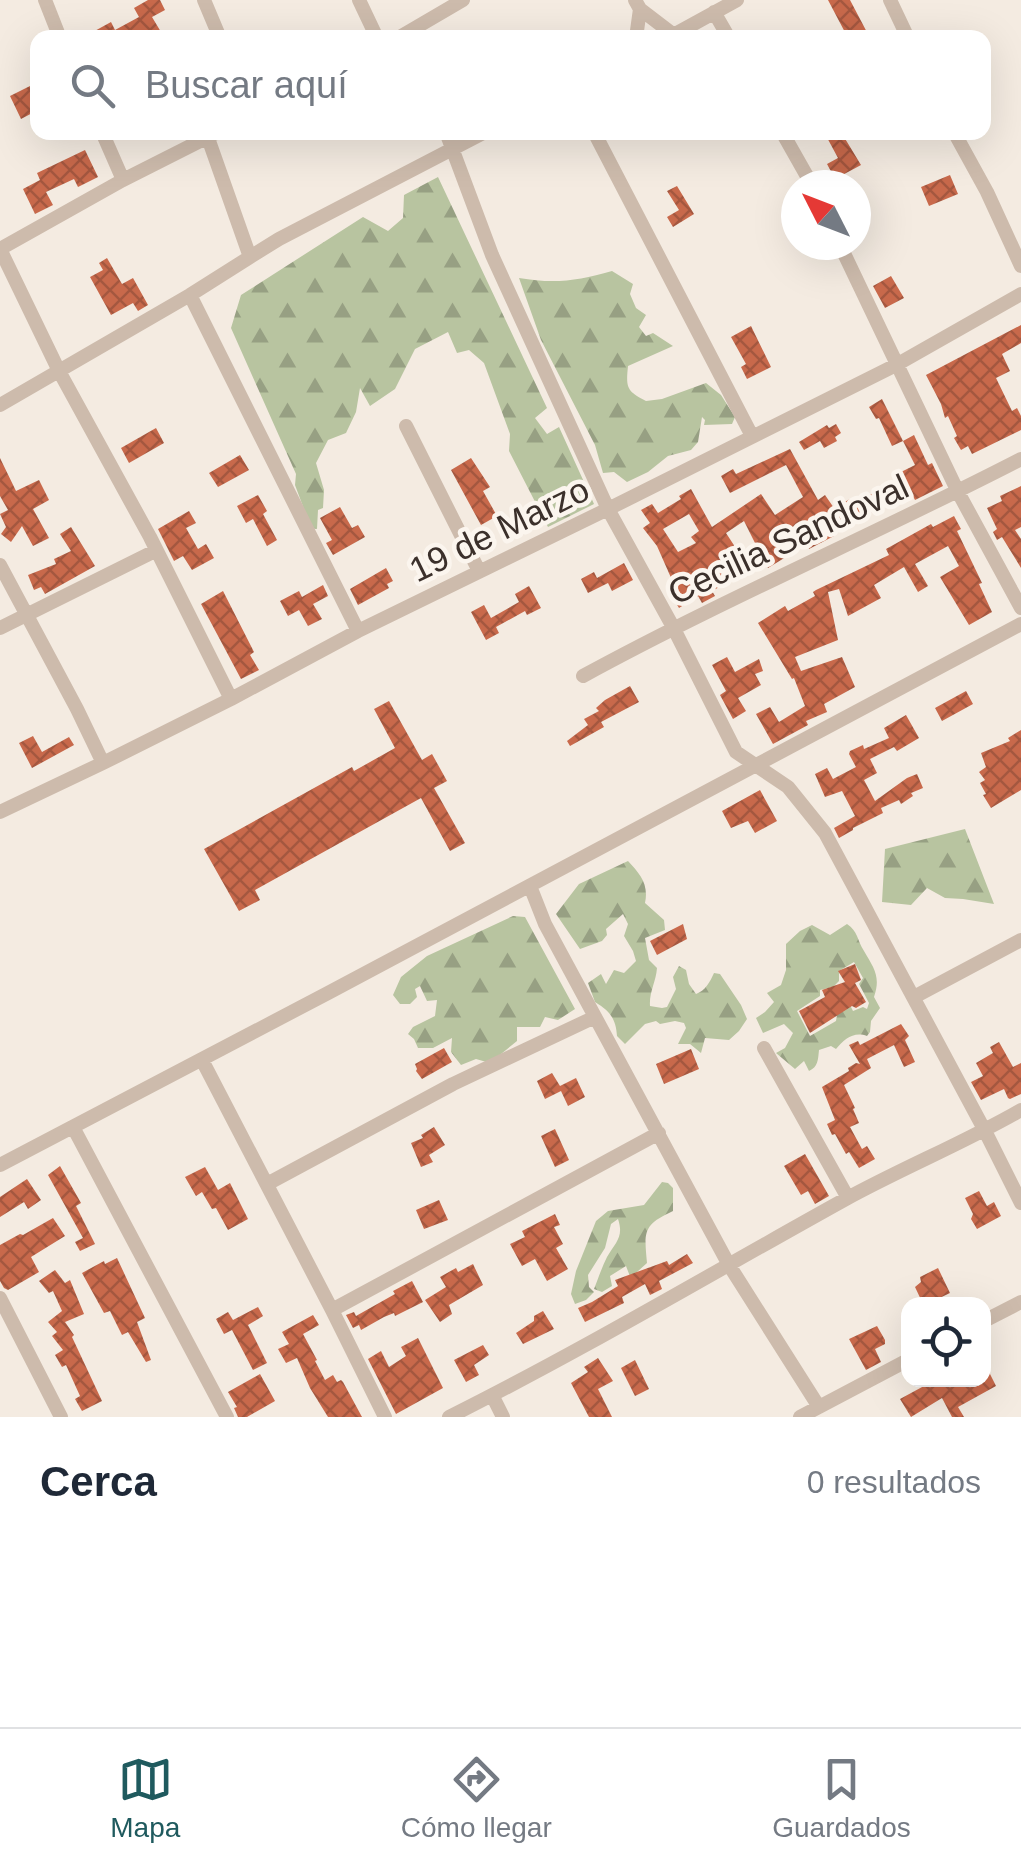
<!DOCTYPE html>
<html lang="es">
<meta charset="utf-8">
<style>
:root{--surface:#fff;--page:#f2f2f3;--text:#1f2937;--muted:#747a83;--line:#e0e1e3;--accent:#1f5a5e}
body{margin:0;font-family:Arial,sans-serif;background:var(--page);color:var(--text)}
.controls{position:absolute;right:30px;bottom:30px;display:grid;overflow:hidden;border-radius:20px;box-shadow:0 10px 40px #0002}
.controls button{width:90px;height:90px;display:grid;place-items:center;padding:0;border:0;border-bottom:2px solid var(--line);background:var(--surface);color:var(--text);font:50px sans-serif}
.compass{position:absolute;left:781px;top:170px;width:90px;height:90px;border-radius:50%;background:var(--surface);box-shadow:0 10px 40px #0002;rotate:312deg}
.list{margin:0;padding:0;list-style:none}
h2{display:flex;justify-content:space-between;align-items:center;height:130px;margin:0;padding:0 40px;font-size:42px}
h2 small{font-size:32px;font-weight:400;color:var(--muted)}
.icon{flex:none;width:55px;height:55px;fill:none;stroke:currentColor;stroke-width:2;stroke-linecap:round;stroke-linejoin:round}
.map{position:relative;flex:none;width:1021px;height:1417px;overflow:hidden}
.search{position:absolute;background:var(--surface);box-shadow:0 10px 40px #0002;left:30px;right:30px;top:30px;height:110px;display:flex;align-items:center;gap:25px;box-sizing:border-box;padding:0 35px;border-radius:20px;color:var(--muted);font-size:38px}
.sheet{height:310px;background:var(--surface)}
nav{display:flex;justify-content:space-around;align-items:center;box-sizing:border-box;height:140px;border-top:2px solid var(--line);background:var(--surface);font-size:28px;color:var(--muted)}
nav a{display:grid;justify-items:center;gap:5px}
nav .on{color:var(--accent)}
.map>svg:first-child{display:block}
.forest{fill:url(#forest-firs);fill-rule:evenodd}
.building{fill:url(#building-cross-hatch);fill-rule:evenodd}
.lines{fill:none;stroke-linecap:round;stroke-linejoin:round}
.street{stroke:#cdbbac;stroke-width:14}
.labels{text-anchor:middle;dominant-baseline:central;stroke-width:9;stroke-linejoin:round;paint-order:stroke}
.street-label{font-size:35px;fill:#3b302b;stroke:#fbf5ee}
</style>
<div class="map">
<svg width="1021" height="1417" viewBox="0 0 1021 1417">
<defs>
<pattern id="forest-firs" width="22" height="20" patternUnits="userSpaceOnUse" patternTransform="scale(2.5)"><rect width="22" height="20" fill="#b8c4a0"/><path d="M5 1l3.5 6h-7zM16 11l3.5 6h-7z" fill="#97a083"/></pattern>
<pattern id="building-cross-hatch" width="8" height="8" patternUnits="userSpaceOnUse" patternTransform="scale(2.5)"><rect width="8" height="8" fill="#c8694b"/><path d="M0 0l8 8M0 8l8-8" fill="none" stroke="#a4573f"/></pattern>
</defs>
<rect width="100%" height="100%" fill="#f4ebe1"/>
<!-- forest -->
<path class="forest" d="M 438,177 L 547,408 L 535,418 L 547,434 L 559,427 L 594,504 L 548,527 L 509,451 L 510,434 L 484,363 L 469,350 L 457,353 L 448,332 L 415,349 L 395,389 L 370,406 L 360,388 L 356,412 L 346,433 L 328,440 L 316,463 L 324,490 L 323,508 L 318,510 L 317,529 L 311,528 L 295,485 L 296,474 L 231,328 L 241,295 L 363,217 L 388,231 L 403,218 L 404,195 Z
M 612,271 L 633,284 L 630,294 L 636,308 L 646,315 L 639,327 L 646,336 L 653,333 L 673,346 L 628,366 C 626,387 626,391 646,401 L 662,399 L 706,383 L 721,395 L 735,417 L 732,424 L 704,425 L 705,420 L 702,417 L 698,442 L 691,450 L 668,456 L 648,472 L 627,482 L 614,472 L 603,473 L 595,445 L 541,340 L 519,278 C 554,284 578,281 612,271 Z
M 965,829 L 994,904 L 963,899 L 945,898 L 927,888 L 911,905 L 882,902 L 885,849 Z
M 628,861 C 640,874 649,884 645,903 L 664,920 L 665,930 L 645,938 L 649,960 L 657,968 C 656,982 649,992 650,1006 L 662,1008 L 667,1007 L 676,989 L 673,977 L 679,966 L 686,970 L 689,984 L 696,994 C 705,991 710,982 714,973 L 720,974 L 741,1005 L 747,1019 L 739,1031 L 729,1040 L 705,1038 L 701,1053 L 690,1044 L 678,1044 L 686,1028 L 684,1023 L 675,1021 L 660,1024 L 656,1021 L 645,1024 L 625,1044 L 617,1036 C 616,1019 610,1011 595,1002 L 588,983 L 601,974 L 606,984 L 614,970 L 624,973 L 636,961 L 633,951 L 624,936 L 628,924 L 623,914 L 606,929 L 607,935 L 602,941 L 580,949 L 556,914 L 579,884 Z
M 513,916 L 525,917 L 575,1009 L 558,1020 L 545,1017 L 540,1027 L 517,1027 L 517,1041 L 490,1063 L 476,1059 L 461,1065 L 451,1052 L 452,1038 L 433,1048 L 418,1048 L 414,1039 L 408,1034 L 413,1027 L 435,1016 L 437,1000 L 427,1001 L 420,986 L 415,989 L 417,997 L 410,1004 L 400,1004 L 393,995 L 401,977 L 427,956 Z
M 847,924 C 858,931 857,940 864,951 C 874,968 881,977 874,997 L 880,1008 L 871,1021 L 870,1032 L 867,1036 C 854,1031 844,1039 836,1049 L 831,1046 L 819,1050 C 818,1060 818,1067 809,1071 L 804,1061 L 795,1069 L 776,1053 L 785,1048 L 793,1033 L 784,1024 L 763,1033 L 756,1018 L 765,1012 L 774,1002 L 767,993 L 781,985 L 786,970 L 786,944 L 800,931 L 812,925 L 830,935 ZM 854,962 L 863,978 L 859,984 L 869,1003 L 867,1009 L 863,1007 L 853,1011 L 845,995 L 838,1009 L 836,1021 L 810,1036 L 797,1011 L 820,996 L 820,990 L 833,987 L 839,981 L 839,971 Z
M 662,1182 L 668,1183 L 673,1188 L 673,1211 C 643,1225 644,1231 647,1263 L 637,1272 L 638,1282 L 631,1279 L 626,1266 L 610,1276 L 612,1286 L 602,1292 L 594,1289 C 598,1279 602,1267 607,1257 C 616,1242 624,1237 618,1219 L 611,1224 L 605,1248 L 588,1275 L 589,1287 L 594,1292 L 586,1300 L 575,1304 L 571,1294 L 576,1271 L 596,1221 L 608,1211 L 644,1205 Z"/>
<!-- building -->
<path class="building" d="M 148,0 L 160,0 L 165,10 L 152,17 L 161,32 L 152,38 L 82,38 L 111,22 L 115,30 L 139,17 L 134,8 Z
M 828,0 L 850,0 L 870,38 L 848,38 Z
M 38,82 L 38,110 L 21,119 L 10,96 Z
M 824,132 L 841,132 L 861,165 L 835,179 L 827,164 L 838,158 Z
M 85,150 L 98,177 L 78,187 L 74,179 L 46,192 L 53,205 L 35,214 L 23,189 L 40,180 L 37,173 Z
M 950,175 L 958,194 L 929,206 L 921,187 Z
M 677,186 L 694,214 L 673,227 L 667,217 L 679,210 L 667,191 Z
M 107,258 L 122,284 L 133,278 L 148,305 L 138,311 L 133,303 L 111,315 L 90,277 L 103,270 L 99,263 Z
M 891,276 L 904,298 L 885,308 L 873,286 Z
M 1021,325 L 1021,343 L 1002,354 L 1010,371 L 996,378 L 1012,411 L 1017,408 L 1021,416 L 1021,430 L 972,454 L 968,446 L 961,450 L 954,438 L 957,436 L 948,416 L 945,418 L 941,404 L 926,375 Z
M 751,326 L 771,367 L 747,379 L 741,367 L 746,364 L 731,337 Z
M 882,399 L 903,441 L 892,446 L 879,418 L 876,419 L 869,407 Z
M 836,424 L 841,433 L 835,437 L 837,441 L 824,448 L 820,441 L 804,450 L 799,442 L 827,425 L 829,428 Z
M 156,428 L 164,443 L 129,463 L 121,448 Z
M 914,435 L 928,465 L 932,463 L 943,486 L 915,500 L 911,492 L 860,518 L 857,512 L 830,527 L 834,536 L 809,549 L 807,544 L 768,568 L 765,562 L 712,591 L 715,596 L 702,603 L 698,596 L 679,608 L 671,595 L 675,593 L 670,581 L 672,580 L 657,546 L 643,528 L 650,523 L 641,510 L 652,504 L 658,513 L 681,499 L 679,496 L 691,489 L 712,527 L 761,494 L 775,515 L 803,497 L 786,465 L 730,493 L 721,476 L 733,469 L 736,474 L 790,449 L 818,500 L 825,495 L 834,508 L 850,499 L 853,503 L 904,478 L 901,472 L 915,465 L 903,441 ZM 689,514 L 699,531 L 691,537 L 696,543 L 678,552 L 663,529 ZM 744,521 L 756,545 L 741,556 L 726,533 Z
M 240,455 L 249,470 L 218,487 L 209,473 Z
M 0,458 L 16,491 L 39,480 L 49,500 L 33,509 L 49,538 L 33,546 L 22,526 L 11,542 L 1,534 L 6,527 L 0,514 L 8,510 L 0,496 Z
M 471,458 L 490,487 L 483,491 L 497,516 L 481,525 L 451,470 Z
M 1021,486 L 1021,527 L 1015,530 L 1021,539 L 1021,568 L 1002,537 L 997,540 L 993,532 L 997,529 L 987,508 L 1002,501 L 1000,496 Z
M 258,495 L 267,511 L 263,514 L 277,540 L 267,546 L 253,519 L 246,523 L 237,506 Z
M 340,507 L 352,528 L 358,525 L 365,537 L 333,555 L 326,543 L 332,540 L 320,518 Z
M 189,511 L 196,523 L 186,528 L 198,549 L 206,544 L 214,558 L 192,570 L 183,556 L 174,561 L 158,529 Z
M 954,516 L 961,529 L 957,531 L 982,583 L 979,584 L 992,612 L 969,625 L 940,577 L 959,566 L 948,546 L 915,564 L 928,586 L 918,592 L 904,567 L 874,585 L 881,598 L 848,616 L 839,589 L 828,592 L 838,640 L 795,657 L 801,671 L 842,657 L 855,687 L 824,704 L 827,712 L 806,721 L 808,725 L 773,744 L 756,714 L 770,707 L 779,722 L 805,706 L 794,678 L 792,679 L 758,623 L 785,606 L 788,611 L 815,596 L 813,592 L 816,590 L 889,555 L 886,549 L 931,524 L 933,527 Z
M 71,527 L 95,566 L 45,594 L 41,587 L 34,590 L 28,575 L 56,564 L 54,559 L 71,551 L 60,534 Z
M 624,563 L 633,580 L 612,591 L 608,583 L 588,593 L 581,579 L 594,572 L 597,578 Z
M 386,568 L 393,581 L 387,584 L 389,588 L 358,605 L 350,589 Z
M 323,585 L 328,596 L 313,604 L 322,619 L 308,626 L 299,610 L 288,616 L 280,601 L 299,591 L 302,597 Z
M 529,586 L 541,608 L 527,615 L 525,611 L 496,627 L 499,633 L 486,640 L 471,612 L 484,605 L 491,618 L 519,602 L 515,594 Z
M 223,591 L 254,652 L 250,655 L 259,670 L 241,679 L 201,604 Z
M 727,657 L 735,672 L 759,659 L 763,671 L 755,674 L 761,685 L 738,698 L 746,711 L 733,719 L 720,695 L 726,691 L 712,665 Z
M 630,686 L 639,702 L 601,722 L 604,727 L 570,746 L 567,741 L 588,725 L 584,719 L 599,711 L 596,708 L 605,700 Z
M 966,691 L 973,704 L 942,721 L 935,708 Z
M 389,701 L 422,760 L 432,754 L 447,781 L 434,788 L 465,843 L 450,851 L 421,798 L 255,890 L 260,900 L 239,911 L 204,849 L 352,767 L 354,771 L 395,748 L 374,709 Z
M 906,715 L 919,738 L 897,751 L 894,747 L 870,759 L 877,773 L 864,780 L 875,801 L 907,778 L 917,774 L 923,788 L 911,793 L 913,796 L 901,804 L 899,800 L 881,808 L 883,813 L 853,828 L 853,830 L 839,838 L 834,828 L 855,816 L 842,791 L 825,797 L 815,774 L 827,768 L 833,779 L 856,767 L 849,754 L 850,751 L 863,745 L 864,749 L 889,738 L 884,728 Z
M 1021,730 L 1021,790 L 991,808 L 983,795 L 986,794 L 980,783 L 985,780 L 979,772 L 986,767 L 981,753 L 1010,741 L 1008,738 Z
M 33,736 L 42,752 L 69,737 L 74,745 L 32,768 L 19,743 Z
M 760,790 L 777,821 L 755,833 L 748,821 L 731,828 L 722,811 Z
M 683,924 L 687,939 L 657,955 L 650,941 Z
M 855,964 L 861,980 L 855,983 L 866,1002 L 856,1008 L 852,1006 L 810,1033 L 799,1011 L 825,997 L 822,990 L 845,982 L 838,971 Z
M 901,1024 L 909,1036 L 905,1040 L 915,1062 L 904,1067 L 894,1045 L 867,1059 L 871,1068 L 844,1085 L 855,1108 L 853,1109 L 859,1123 L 850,1127 L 862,1149 L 867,1146 L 875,1159 L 859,1168 L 849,1152 L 846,1154 L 835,1134 L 832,1135 L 827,1124 L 835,1120 L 822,1087 L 849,1071 L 848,1068 L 856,1063 L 860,1064 L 849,1045 L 858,1041 L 860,1045 Z
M 999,1042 L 1013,1067 L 1021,1063 L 1021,1094 L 1010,1099 L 1008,1098 L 1004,1089 L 981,1100 L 971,1082 L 983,1076 L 976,1063 L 993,1053 L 990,1047 Z
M 444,1048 L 452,1062 L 422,1079 L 416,1071 L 417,1069 L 415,1064 Z
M 691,1049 L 699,1069 L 664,1084 L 656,1064 Z
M 552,1073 L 560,1086 L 576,1078 L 585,1097 L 568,1106 L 561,1091 L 545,1099 L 537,1081 Z
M 434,1127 L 445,1145 L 429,1155 L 433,1162 L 421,1167 L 411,1143 L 423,1138 L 421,1135 Z
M 555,1129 L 569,1160 L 555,1167 L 541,1136 Z
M 805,1154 L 829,1196 L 815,1204 L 808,1191 L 801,1195 L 784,1166 Z
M 60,1166 L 81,1203 L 76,1206 L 95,1244 L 80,1251 L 75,1242 L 83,1238 L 48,1175 Z
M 205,1167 L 218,1190 L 230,1183 L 248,1219 L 228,1230 L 216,1208 L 212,1209 L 202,1192 L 196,1196 L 185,1177 Z
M 27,1179 L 41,1200 L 28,1209 L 24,1202 L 0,1217 L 0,1197 Z
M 979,1191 L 987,1206 L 994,1202 L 1001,1216 L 977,1229 L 971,1219 L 973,1214 L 965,1198 Z
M 439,1200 L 448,1220 L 424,1229 L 416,1210 Z
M 555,1214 L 560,1225 L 554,1227 L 563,1244 L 556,1248 L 568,1269 L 547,1281 L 535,1259 L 522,1266 L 510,1244 L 525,1237 L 522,1231 Z
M 53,1218 L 65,1236 L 31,1257 L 39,1272 L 8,1290 L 4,1288 L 0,1281 L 0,1245 L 20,1234 L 23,1235 Z
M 687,1254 L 693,1263 L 659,1281 L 662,1289 L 650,1295 L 645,1284 L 622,1297 L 624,1303 L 585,1322 L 578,1308 L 592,1302 L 618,1286 L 615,1280 L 667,1261 L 669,1265 Z
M 117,1258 L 145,1318 L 137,1322 L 151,1360 L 146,1362 L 128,1332 L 122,1335 L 110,1311 L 104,1313 L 82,1273 L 104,1261 L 105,1264 Z
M 473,1264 L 483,1285 L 449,1305 L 452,1314 L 440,1322 L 425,1300 L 446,1287 L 440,1277 L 456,1268 L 458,1272 Z
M 938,1268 L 950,1293 L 927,1304 L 923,1304 L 915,1287 L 921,1282 L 920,1277 Z
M 55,1270 L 65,1283 L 70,1280 L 84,1314 L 65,1322 L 74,1335 L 72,1337 L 102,1401 L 82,1411 L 75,1399 L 80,1396 L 66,1365 L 62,1367 L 55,1355 L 63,1350 L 52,1336 L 57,1332 L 48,1322 L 62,1311 L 53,1291 L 49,1293 L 39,1281 Z
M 412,1281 L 423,1302 L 395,1316 L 394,1313 L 384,1317 L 361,1330 L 359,1325 L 353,1328 L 346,1315 L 354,1312 L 356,1316 L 395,1294 L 393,1291 Z
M 258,1307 L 263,1316 L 248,1325 L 267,1363 L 253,1370 L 232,1330 L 224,1334 L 216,1319 L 228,1312 L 233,1320 Z
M 543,1311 L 554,1329 L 523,1344 L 516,1333 L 534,1321 L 534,1316 Z
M 313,1315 L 319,1325 L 303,1334 L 317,1360 L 315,1361 L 325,1380 L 333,1375 L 337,1382 L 341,1380 L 343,1382 L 362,1417 L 328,1417 L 310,1388 L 297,1358 L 286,1363 L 278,1349 L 289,1344 L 282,1332 Z
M 877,1326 L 885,1340 L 885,1344 L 875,1349 L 881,1362 L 866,1370 L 849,1339 Z
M 418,1338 L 443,1388 L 396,1414 L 368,1359 L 381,1351 L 389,1367 L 406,1356 L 401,1347 Z
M 483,1345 L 489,1355 L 474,1365 L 479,1375 L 466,1382 L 454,1360 Z
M 598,1358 L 613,1381 L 598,1389 L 612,1417 L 589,1417 L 571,1383 L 588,1372 L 584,1367 Z
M 635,1360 L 649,1389 L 635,1396 L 621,1368 Z
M 984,1362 L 996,1386 L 958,1407 L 964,1417 L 952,1417 L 942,1398 L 911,1417 L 900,1399 L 935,1380 L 984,1380 Z
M 260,1374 L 275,1401 L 247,1417 L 238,1417 L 234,1408 L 237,1407 L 228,1392 Z"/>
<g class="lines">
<!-- street -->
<path class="street" d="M 45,0 L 60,38
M 204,0 L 220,38
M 359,0 L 377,38
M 635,0 L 640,9 L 636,38
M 890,0 L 908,38
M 640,9 L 674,35
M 714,12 L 729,38
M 398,38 L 463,0
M 668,38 L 737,0
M 102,132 L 123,180
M 218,132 L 123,180 L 0,249 L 59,371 L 150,537 L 231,699
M 446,132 L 492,255 L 608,509 L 673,627 L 736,752 L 788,787 L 825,833 L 985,1131 L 1021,1203
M 594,132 L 752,436
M 782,132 L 812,185
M 954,132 L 987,192 L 1021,266
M 840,245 L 958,492 L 1021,608
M 250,257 L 279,239 L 485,132
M 190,295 L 358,631
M 0,405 L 190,295 L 250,257 L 208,138
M 406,426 L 479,571
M 0,565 L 77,709 L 103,763
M 0,628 L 155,551
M 583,676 C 726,598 876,534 1021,459
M 0,812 L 103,763 L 231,699 L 358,631 L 608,509 L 896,365 L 1021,294
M 530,886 L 545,924 L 729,1265 L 819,1407
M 914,997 L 1021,940
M 764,1048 L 848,1198
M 202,1060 L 332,1310 L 385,1417
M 73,1127 L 227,1417
M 0,1165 L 328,993 L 1021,624
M 267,1184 L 453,1084 L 595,1017
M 0,1298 L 61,1417
M 332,1310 L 659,1133
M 984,1321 L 1021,1302
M 492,1395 L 503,1417
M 449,1417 C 583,1350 712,1273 844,1200 C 902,1168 964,1143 1021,1110
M 800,1417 L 908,1360"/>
</g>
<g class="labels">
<!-- street labels -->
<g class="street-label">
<text transform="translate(499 529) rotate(-26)">19 de Marzo</text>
<text transform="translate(788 539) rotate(-25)">Cecilia Sandoval</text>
</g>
</g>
</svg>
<div class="controls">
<button><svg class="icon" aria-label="locate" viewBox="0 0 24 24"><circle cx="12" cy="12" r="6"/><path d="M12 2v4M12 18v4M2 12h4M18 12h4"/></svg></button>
</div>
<svg class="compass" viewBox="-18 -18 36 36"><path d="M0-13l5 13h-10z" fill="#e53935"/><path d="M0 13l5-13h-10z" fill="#747a83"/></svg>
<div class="search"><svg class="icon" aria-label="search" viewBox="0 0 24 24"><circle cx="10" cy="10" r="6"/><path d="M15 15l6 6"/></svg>Buscar aquí</div>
</div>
<section class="sheet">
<h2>Cerca<small>0 resultados</small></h2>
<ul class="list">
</ul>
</section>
<nav>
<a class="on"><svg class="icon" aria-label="map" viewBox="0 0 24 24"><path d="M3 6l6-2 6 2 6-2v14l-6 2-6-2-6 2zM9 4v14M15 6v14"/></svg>Mapa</a>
<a><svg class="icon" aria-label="directions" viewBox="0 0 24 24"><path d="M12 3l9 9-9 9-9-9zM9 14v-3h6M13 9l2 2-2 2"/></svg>Cómo llegar</a>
<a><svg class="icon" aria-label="saved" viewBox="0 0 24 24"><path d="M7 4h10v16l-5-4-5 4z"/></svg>Guardados</a>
</nav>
